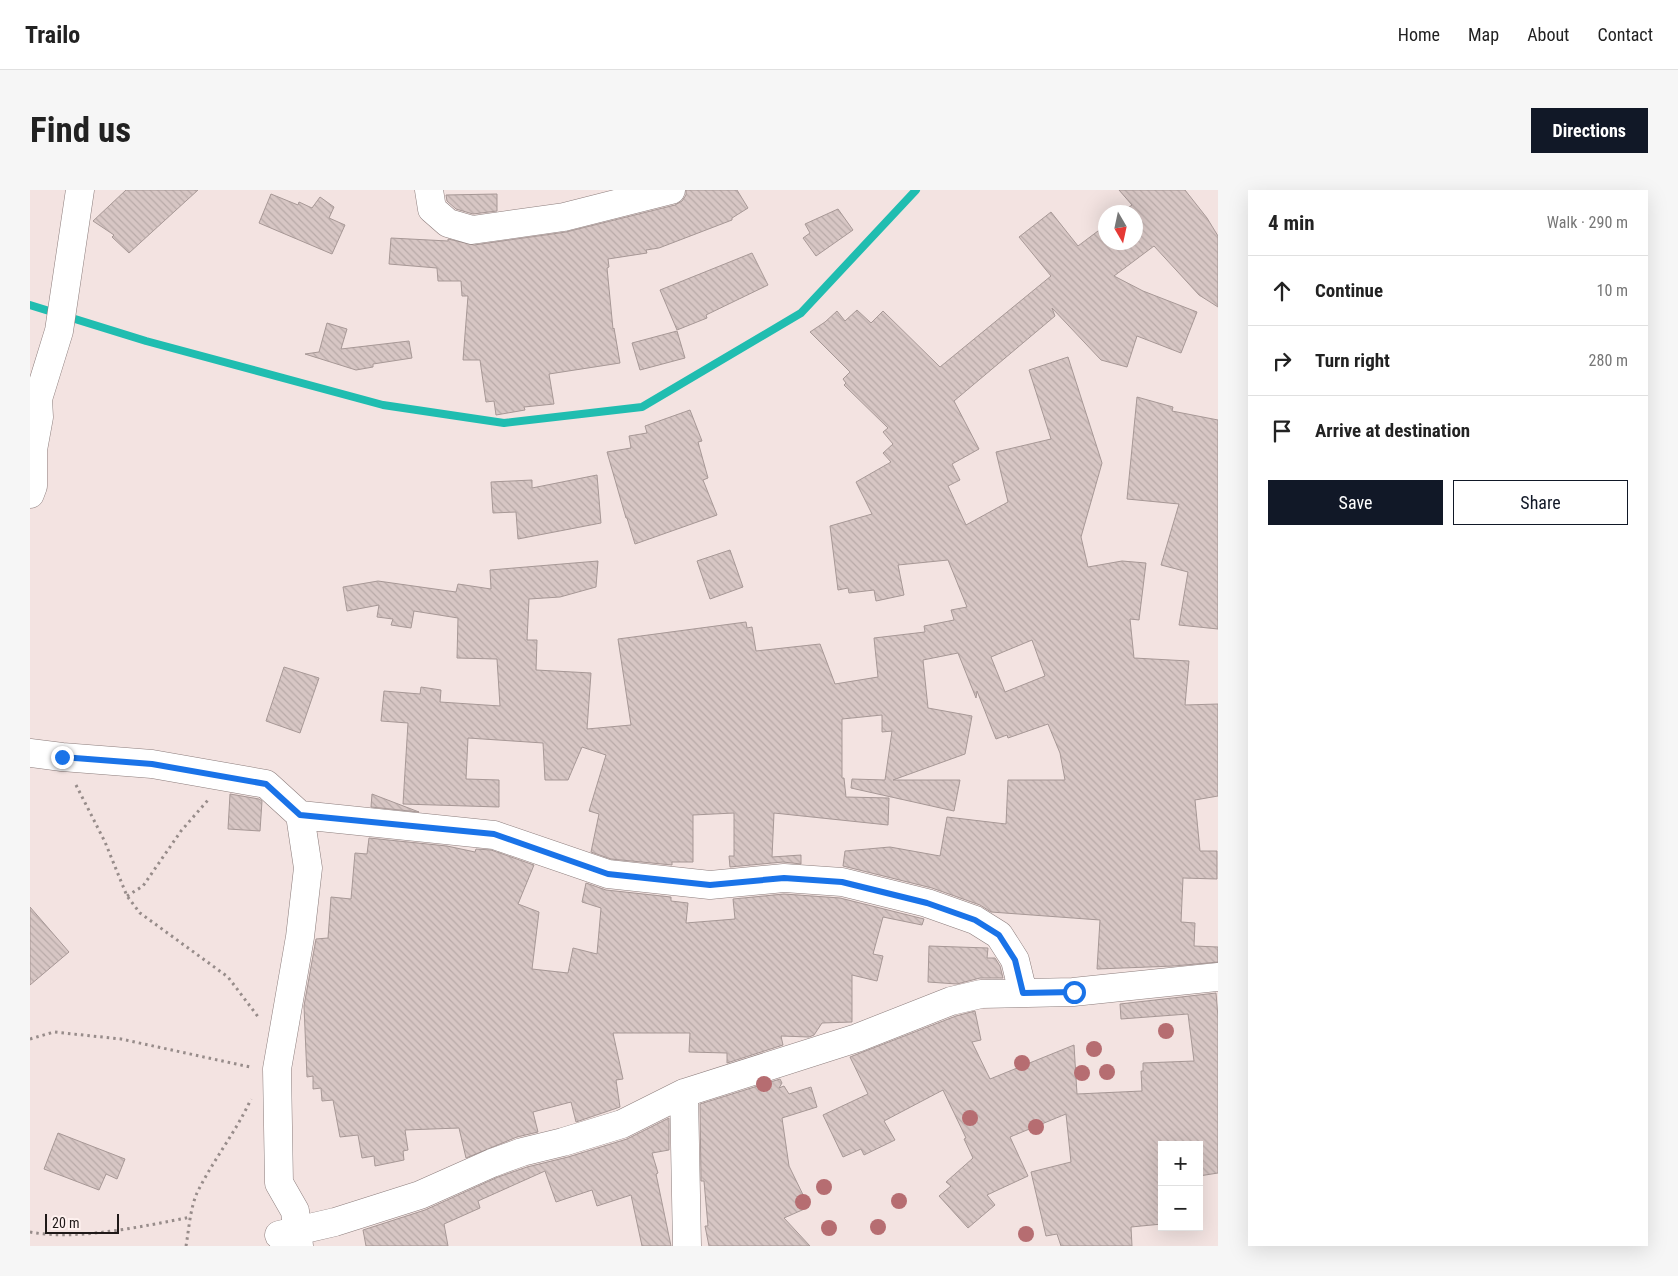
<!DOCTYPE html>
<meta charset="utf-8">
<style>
:root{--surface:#fff;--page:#f6f6f6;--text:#222;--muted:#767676;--line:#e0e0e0;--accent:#111827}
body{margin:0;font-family:"Roboto Condensed",sans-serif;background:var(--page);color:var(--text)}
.controls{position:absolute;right:15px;bottom:15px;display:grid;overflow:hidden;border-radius:0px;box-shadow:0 5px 20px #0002}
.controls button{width:45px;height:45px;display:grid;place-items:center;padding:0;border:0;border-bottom:1px solid var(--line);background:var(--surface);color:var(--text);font:25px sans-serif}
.compass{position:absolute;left:1068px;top:15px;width:45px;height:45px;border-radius:50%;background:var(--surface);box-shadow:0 5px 20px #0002;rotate:171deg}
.scale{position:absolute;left:15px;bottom:12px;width:74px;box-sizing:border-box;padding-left:5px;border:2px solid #1f1918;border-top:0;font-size:14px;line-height:18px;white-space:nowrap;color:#1f1918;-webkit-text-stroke:4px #fef1ef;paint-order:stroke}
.stop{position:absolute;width:15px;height:15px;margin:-11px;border:4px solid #1a73e8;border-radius:50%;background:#fff}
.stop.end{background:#1a73e8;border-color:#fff;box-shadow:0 1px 5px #0008}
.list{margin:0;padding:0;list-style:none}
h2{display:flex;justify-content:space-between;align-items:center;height:65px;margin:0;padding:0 20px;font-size:21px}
h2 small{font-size:16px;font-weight:400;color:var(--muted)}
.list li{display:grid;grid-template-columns:32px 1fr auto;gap:15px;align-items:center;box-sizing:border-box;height:70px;padding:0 20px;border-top:1px solid var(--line)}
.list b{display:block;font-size:19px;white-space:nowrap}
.list em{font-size:16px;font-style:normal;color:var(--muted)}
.actions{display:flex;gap:10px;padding:15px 20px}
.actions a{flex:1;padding:11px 0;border:1px solid var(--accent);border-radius:0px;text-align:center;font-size:18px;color:var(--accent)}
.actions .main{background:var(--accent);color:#fff}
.icon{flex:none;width:28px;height:28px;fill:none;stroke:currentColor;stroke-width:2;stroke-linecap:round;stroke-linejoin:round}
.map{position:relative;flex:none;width:1188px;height:1056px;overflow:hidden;border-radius:0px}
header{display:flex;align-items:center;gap:30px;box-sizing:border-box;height:70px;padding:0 25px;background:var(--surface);border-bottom:1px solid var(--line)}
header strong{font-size:24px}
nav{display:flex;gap:28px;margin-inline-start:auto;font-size:18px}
.intro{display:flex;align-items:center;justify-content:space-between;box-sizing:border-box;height:120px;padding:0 30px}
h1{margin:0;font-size:35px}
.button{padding:12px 22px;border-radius:0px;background:var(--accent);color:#fff;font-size:18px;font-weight:700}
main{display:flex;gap:30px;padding:0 30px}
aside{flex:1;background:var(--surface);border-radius:0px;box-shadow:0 5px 20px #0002}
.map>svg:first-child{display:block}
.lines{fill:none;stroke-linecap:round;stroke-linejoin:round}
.stream{stroke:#20bdb0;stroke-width:8}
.building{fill:url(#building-back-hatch);stroke:#a79896;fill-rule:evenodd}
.street-casing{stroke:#8c7d7c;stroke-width:29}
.path{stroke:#978c8a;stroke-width:3;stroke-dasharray:2.5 4;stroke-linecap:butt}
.street{stroke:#fff;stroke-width:28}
.tree{fill:#b66d71}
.route{stroke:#1a73e8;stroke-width:6}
</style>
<header>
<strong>Trailo</strong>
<nav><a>Home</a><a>Map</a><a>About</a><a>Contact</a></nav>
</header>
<div class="intro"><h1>Find us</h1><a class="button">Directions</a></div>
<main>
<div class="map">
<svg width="1188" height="1056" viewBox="0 0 1188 1056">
<defs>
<pattern id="building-back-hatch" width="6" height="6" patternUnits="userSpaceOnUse" patternTransform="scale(1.25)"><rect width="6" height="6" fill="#d7c6c4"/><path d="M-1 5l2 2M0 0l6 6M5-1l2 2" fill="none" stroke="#b8aaa8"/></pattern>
</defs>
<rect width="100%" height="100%" fill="#f3e3e1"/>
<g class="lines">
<!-- stream -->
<path class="stream" d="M 0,115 L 116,151 L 353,215 L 474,233 L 612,217 L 771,123 L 886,0"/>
</g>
<!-- building -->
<path class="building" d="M 96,0 L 168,0 L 99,63 L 82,47 L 84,45 L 63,31 Z
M 656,0 L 707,0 L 718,18 L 702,28 L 702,30 L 629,58 L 616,60 L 617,63 L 578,69 L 579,77 L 577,78 L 583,139 L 584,138 L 590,173 L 519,184 L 524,214 L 494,217 L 495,220 L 466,225 L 464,211 L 456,212 L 450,170 L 433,170 L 438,106 L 432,106 L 431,91 L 408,91 L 407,78 L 359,74 L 361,48 L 418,51 L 418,49 L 444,55 L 536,42 L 645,15 L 652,11 L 656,5 Z
M 1089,0 L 1155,0 L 1177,28 L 1188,46 L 1188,117 L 1169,105 L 1124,56 L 1084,86 L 1113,101 L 1167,122 L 1151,163 L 1107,146 L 1097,177 L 1071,170 L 1022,118 L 1025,126 L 924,211 L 949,259 L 922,274 L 930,290 L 918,296 L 936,335 L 978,312 L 966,262 L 1021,249 L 999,180 L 1038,167 L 1072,273 L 1051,347 L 1058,377 L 1092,371 L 1116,373 L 1109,430 L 1100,429 L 1104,468 L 1159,471 L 1155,515 L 1188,514 L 1188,606 L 1165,610 L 1170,661 L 1187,661 L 1187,689 L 1153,688 L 1151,732 L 1165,733 L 1164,756 L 1188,757 L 1188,772 L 1144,776 L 1067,779 L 1070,730 L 961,722 L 950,715 L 902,698 L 813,676 L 815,661 L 860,657 L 910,666 L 917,627 L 976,634 L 978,590 L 1035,590 L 1030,563 L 1018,534 L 978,548 L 977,545 L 966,549 L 947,501 L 946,508 L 928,463 L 893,470 L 898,518 L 942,526 L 935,564 L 863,590 L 930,590 L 924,621 L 821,598 L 822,589 L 855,590 L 862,541 L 852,542 L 852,525 L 812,529 L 812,588 L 814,588 L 816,607 L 859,608 L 858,635 L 744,623 L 742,667 L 771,665 L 771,674 L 753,672 L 700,677 L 699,666 L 704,666 L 704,623 L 663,625 L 663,672 L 642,672 L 642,675 L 581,669 L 561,662 L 569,624 L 559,621 L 576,565 L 552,557 L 538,590 L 515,590 L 513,553 L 438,548 L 436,589 L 469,590 L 469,617 L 373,614 L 378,533 L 351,531 L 354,501 L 390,504 L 391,497 L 411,500 L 410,512 L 470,516 L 467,469 L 427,468 L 428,428 L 384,421 L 381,438 L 361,435 L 363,429 L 347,427 L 349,415 L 317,421 L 313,397 L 348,391 L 426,402 L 428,394 L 461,399 L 460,380 L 568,371 L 566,397 L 530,407 L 499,409 L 497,450 L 507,450 L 506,480 L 561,483 L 557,539 L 601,535 L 588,449 L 716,432 L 717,438 L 722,437 L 726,461 L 790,454 L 805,494 L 848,487 L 844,448 L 895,442 L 894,436 L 924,430 L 921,420 L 937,417 L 918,370 L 868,375 L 874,405 L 846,411 L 844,400 L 819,403 L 818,398 L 808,400 L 800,336 L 842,324 L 826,292 L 861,272 L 853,263 L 863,254 L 853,242 L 858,238 L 814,195 L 816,193 L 813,189 L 820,182 L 780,142 L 795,132 L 807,121 L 815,131 L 827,120 L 841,133 L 853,121 L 910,177 L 1021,86 L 989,47 L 1021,22 L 1048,56 L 1076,35 L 1076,52 L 1106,52 L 1106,22 L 1092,22 L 1102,15 ZM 1002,450 L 1015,486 L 975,502 L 961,467 Z
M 241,4 L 268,15 L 269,12 L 282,18 L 290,7 L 304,17 L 299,28 L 315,35 L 302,64 L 229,33 Z
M 467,4 L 467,21 L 443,24 L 426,19 L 417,11 L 416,5 Z
M 808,19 L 823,40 L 786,66 L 773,48 L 780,43 L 775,34 Z
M 722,63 L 738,95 L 676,125 L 677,128 L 647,140 L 630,100 Z
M 297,133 L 317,139 L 311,159 L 379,151 L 382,168 L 343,174 L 343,177 L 326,180 L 275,164 L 289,162 Z
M 647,141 L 655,168 L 610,180 L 602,153 Z
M 1107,207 L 1143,217 L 1142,221 L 1188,230 L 1188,439 L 1149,435 L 1158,382 L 1131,375 L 1149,314 L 1097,309 Z
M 660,220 L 672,251 L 668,252 L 678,288 L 673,290 L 687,325 L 605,354 L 597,328 L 596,328 L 577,262 L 601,258 L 599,246 L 617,243 L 615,236 Z
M 567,285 L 571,333 L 488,349 L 486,322 L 463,323 L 461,292 L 502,290 L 502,298 Z
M 700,360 L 713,397 L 680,409 L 667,371 Z
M 254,477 L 289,488 L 270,543 L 236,531 Z
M 200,604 L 229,609 L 232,611 L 230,641 L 198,639 Z
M 342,604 L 389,622 L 341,617 Z
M 339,648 L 417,656 L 445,662 L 446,659 L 461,660 L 504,675 L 488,714 L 509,722 L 502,779 L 538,783 L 543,758 L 567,764 L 571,718 L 552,712 L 556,693 L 576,700 L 641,707 L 641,711 L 658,713 L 656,733 L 705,729 L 703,709 L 754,704 L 810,708 L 894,729 L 892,735 L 853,727 L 843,764 L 853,766 L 847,791 L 822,785 L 822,832 L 792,833 L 784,845 L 779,847 L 751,846 L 753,855 L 697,873 L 697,863 L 659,862 L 660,843 L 583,843 L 593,889 L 586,890 L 590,917 L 546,932 L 541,912 L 503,922 L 508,942 L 487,947 L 436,968 L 429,938 L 375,940 L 378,960 L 373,961 L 374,970 L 345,976 L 344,966 L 332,968 L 328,945 L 310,947 L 303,910 L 292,911 L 291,898 L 283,899 L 283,886 L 277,887 L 274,816 L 286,749 L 298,748 L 301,707 L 321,709 L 325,663 L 337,664 Z
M 0,717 L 39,762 L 0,795 Z
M 899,756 L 958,758 L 957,768 L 965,768 L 970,776 L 973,788 L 950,788 L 927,794 L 898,792 Z
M 1186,803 L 1188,827 L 1188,983 L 1169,986 L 1169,955 L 1132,955 L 1132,1034 L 1101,1037 L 1102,1056 L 1031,1056 L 1027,1044 L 1016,1046 L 1001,982 L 1041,972 L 1036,924 L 980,947 L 998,986 L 957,1005 L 965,1015 L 938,1038 L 909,1006 L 921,996 L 916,992 L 943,968 L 934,949 L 936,948 L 913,900 L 854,931 L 865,950 L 834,965 L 831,959 L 813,967 L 793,925 L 838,904 L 820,867 L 926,826 L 945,821 L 951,850 L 942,852 L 960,889 L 1044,855 L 1047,904 L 1112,901 L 1111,881 L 1113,881 L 1113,873 L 1164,871 L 1158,824 L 1091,829 L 1090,814 Z
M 750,889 L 752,893 L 749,898 L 754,896 L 759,904 L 781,897 L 787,917 L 752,928 L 759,976 L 779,1017 L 754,1028 L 780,1056 L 679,1056 L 675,1036 L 678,1036 L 674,991 L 671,991 L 670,914 Z
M 639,928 L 639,960 L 622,963 L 628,983 L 626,984 L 641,1056 L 612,1056 L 601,1005 L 567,1016 L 562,1000 L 526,1012 L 515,981 L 448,1011 L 450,1018 L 414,1034 L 418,1056 L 336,1056 L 333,1040 L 395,1020 L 468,987 L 497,977 L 538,967 L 597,949 Z
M 28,943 L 95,969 L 87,989 L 76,984 L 69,1000 L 14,979 Z"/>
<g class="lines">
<!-- street casing -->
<g class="street-casing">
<path id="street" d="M 399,0 L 402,19 L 418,33 L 442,40 L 534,27 L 641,0
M 0,304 L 3,296 L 3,260 L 9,227 L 8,209 L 29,141 L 50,0
M 0,563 L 32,567 L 122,574 L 236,594 L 270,625 L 464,645 L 578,684 L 680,695 L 754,688 L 812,692 L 897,713 L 945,730 L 969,745 L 985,770 L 993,803
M 654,903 L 657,1056
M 249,1045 L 305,1032 L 390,1005 L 462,973 L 492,962 L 533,952 L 592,934 L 654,903 L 827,848 L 921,811 L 951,804 L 1043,802 L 1188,787
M 269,1056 L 265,1021 L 249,993 L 247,879 L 270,747 L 278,678 L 270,625"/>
</g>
<!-- path -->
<path class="path" d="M 46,595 L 75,652 L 97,706 L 110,723 L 198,787 L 229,828
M 97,706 L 113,696 L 151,641 L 178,610
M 0,849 L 24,842 L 91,849 L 220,877
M 0,1042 C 47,1051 114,1036 161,1027
M 156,1056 C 159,1039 160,1019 167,1003 C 183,970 206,942 221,909"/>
<!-- street -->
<use href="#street" class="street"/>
</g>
<!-- trees -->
<g class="tree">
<circle cx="1136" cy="841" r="8"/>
<circle cx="1064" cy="859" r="8"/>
<circle cx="992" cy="873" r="8"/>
<circle cx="1077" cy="882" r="8"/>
<circle cx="1052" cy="883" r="8"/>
<circle cx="734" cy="894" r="8"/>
<circle cx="940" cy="928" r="8"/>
<circle cx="1006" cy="937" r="8"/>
<circle cx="794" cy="997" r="8"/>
<circle cx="869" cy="1011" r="8"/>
<circle cx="773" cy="1012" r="8"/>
<circle cx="848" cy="1037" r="8"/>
<circle cx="799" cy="1038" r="8"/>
<circle cx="996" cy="1044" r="8"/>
</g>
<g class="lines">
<!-- route -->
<path class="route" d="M 32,567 L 122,574 L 236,594 L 270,625 L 464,644 L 578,684 L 680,695 L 754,688 L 812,692 L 897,713 L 945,730 L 969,745 L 985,770 L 993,803 L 1044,802"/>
</g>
</svg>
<div class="controls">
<button>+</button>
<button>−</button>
</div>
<svg class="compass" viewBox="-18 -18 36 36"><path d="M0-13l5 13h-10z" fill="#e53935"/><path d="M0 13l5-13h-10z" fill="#767676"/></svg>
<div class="scale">20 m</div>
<div class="stop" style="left:1044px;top:802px"></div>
<div class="stop end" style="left:32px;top:567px"></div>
</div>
<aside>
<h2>4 min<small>Walk · 290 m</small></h2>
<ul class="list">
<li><svg class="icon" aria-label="ahead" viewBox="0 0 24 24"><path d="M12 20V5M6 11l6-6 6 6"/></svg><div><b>Continue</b></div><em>10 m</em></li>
<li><svg class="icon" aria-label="right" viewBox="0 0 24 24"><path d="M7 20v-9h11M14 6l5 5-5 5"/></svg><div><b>Turn right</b></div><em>280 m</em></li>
<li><svg class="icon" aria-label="arrive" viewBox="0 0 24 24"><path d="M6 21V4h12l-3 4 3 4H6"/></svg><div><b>Arrive at destination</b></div></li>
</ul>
<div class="actions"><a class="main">Save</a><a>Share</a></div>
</aside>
</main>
